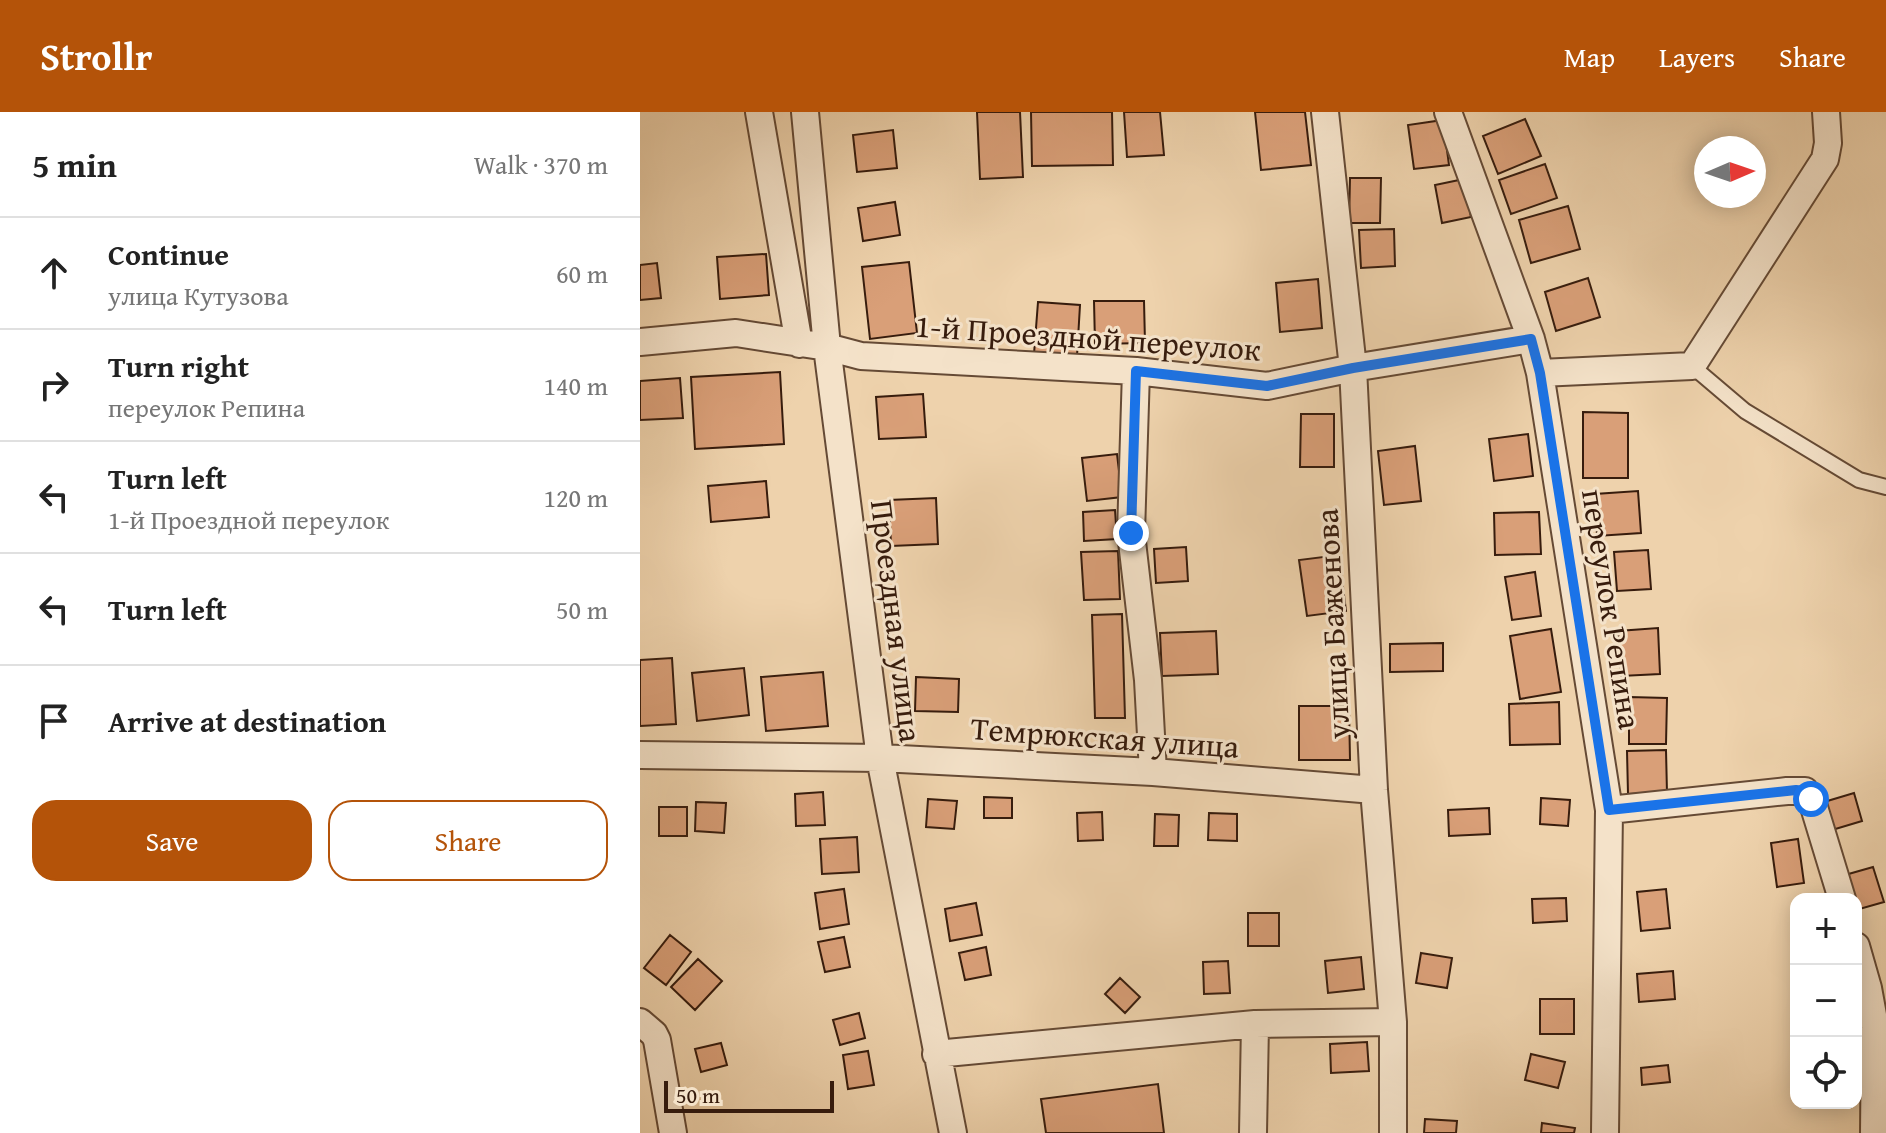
<!DOCTYPE html>
<meta charset="utf-8">
<style>
:root{--surface:#fff;--page:#f6f6f6;--text:#222;--muted:#767676;--line:#e0e0e0;--accent:#b45309}
body{margin:0;font-family:"Gentium Book Plus",serif;background:var(--page);color:var(--text)}
.controls{position:absolute;right:24px;bottom:24px;display:grid;overflow:hidden;border-radius:16px;box-shadow:0 4px 20px #0003}
.controls button{width:72px;height:72px;display:grid;place-items:center;padding:0;border:0;border-bottom:2px solid var(--line);background:var(--surface);color:var(--text);font:40px sans-serif}
.compass{position:absolute;left:1054px;top:24px;width:72px;height:72px;border-radius:50%;background:var(--surface);box-shadow:0 4px 20px #0003;rotate:88deg}
.scale{position:absolute;left:24px;bottom:20px;width:170px;box-sizing:border-box;padding-left:8px;border:4px solid #371c0d;border-top:0;font-size:22px;line-height:28px;white-space:nowrap;color:#371c0d;-webkit-text-stroke:6px #f4e2c9;paint-order:stroke}
.stop{position:absolute;width:24px;height:24px;margin:-18px;border:6px solid #1a73e8;border-radius:50%;background:#fff}
.stop.end{background:#1a73e8;border-color:#fff;box-shadow:0 2px 8px #0008}
.list{margin:0;padding:0;list-style:none}
h2{display:flex;justify-content:space-between;align-items:center;height:104px;margin:0;padding:0 32px;font-size:34px}
h2 small{font-size:26px;font-weight:400;color:var(--muted)}
.list li{display:grid;grid-template-columns:52px 1fr auto;gap:24px;align-items:center;box-sizing:border-box;height:112px;padding:0 32px;border-top:2px solid var(--line)}
.list b{display:block;font-size:30px;white-space:nowrap}
.list p{margin:0;font-size:26px;white-space:nowrap;color:var(--muted)}
.list em{font-size:26px;font-style:normal;color:var(--muted)}
.actions{display:flex;gap:16px;padding:24px 32px}
.actions a{flex:1;padding:18px 0;border:2px solid var(--accent);border-radius:24px;text-align:center;font-size:28px;color:var(--accent)}
.actions .main{background:var(--accent);color:#fff}
.icon{flex:none;width:44px;height:44px;fill:none;stroke:currentColor;stroke-width:2;stroke-linecap:round;stroke-linejoin:round}
.map{position:relative;flex:none;width:1246px;height:1021px;overflow:hidden}
header{display:flex;align-items:center;gap:48px;box-sizing:border-box;height:112px;padding:0 40px;background:var(--accent);color:#fff}
header strong{font-size:38px}
nav{display:flex;gap:44px;margin-inline-start:auto;font-size:28px}
main{display:flex}
aside{flex:1;background:var(--surface)}
.map>svg:first-child{display:block}
.building{fill:#d99f78;stroke:#371c0d;stroke-width:2}
.lines{fill:none;stroke-linecap:round;stroke-linejoin:round}
.service-casing{stroke:#654a35;stroke-width:18}
.minor-casing{stroke:#654a35;stroke-width:30}
.service{stroke:#f4e2c9;stroke-width:14}
.minor{stroke:#f4e2c9;stroke-width:26}
.route{stroke:#1a73e8;stroke-width:10}
.labels{text-anchor:middle;dominant-baseline:central;stroke-width:6;stroke-linejoin:round;paint-order:stroke}
.street-label{font-size:32px;fill:#371c0d;stroke:#f4e2c9}
</style>
<header>
<strong>Strollr</strong>
<nav><a>Map</a><a>Layers</a><a>Share</a></nav>
</header>
<main>
<aside>
<h2>5 min<small>Walk · 370 m</small></h2>
<ul class="list">
<li><svg class="icon" aria-label="ahead" viewBox="0 0 24 24"><path d="M12 20V5M6 11l6-6 6 6"/></svg><div><b>Continue</b><p>улица Кутузова</p></div><em>60 m</em></li>
<li><svg class="icon" aria-label="right" viewBox="0 0 24 24"><path d="M7 20v-9h11M14 6l5 5-5 5"/></svg><div><b>Turn right</b><p>переулок Репина</p></div><em>140 m</em></li>
<li><svg class="icon" aria-label="left" viewBox="0 0 24 24"><path d="M17 20v-9H6M10 6l-5 5 5 5"/></svg><div><b>Turn left</b><p>1-й Проездной переулок</p></div><em>120 m</em></li>
<li><svg class="icon" aria-label="left" viewBox="0 0 24 24"><path d="M17 20v-9H6M10 6l-5 5 5 5"/></svg><div><b>Turn left</b></div><em>50 m</em></li>
<li><svg class="icon" aria-label="arrive" viewBox="0 0 24 24"><path d="M6 21V4h12l-3 4 3 4H6"/></svg><div><b>Arrive at destination</b></div></li>
</ul>
<div class="actions"><a class="main">Save</a><a>Share</a></div>
</aside>
<div class="map">
<svg width="1246" height="1021" viewBox="0 0 1246 1021">
<rect width="100%" height="100%" fill="#eed2ac"/>
<filter id="stains"><feTurbulence type="fractalNoise" baseFrequency=".0025" numOctaves="4"/><feColorMatrix values="0 0 0 0 .2 0 0 0 0 .09 0 0 0 0 .02 0 0 0 .5 -.17"/></filter>
<radialGradient id="worn" r=".72"><stop offset=".6" stop-color="#630" stop-opacity="0"/><stop offset="1" stop-color="#630" stop-opacity=".3"/></radialGradient>
<!-- building -->
<path class="building" d="M 337,0 L 380,0 L 383,65 L 340,67 Z
M 391,0 L 472,0 L 473,53 L 392,54 Z
M 484,0 L 520,0 L 524,43 L 487,45 Z
M 615,0 L 665,0 L 671,53 L 621,58 Z
M 885,7 L 901,44 L 858,62 L 843,24 Z
M 803,8 L 809,53 L 774,57 L 768,13 Z
M 253,18 L 257,56 L 217,60 L 213,23 Z
M 905,52 L 917,86 L 871,102 L 859,68 Z
M 710,66 L 741,66 L 740,111 L 709,111 Z
M 824,67 L 831,105 L 802,111 L 795,73 Z
M 255,90 L 260,123 L 223,129 L 218,96 Z
M 928,94 L 940,137 L 891,151 L 879,108 Z
M 754,117 L 755,154 L 721,156 L 719,118 Z
M 126,142 L 129,183 L 80,187 L 77,145 Z
M 269,150 L 277,221 L 230,227 L 222,155 Z
M 17,151 L 21,186 L 0,188 L 0,153 Z
M 948,166 L 960,205 L 916,219 L 905,180 Z
M 678,167 L 682,216 L 640,220 L 636,171 Z
M 454,189 L 504,189 L 505,231 L 455,232 Z
M 398,190 L 440,193 L 437,244 L 394,242 Z
M 140,260 L 144,332 L 55,337 L 51,265 Z
M 40,266 L 43,306 L 0,308 L 0,269 Z
M 283,282 L 286,325 L 239,327 L 236,285 Z
M 943,300 L 988,301 L 988,366 L 943,366 Z
M 661,302 L 694,302 L 694,355 L 660,355 Z
M 888,322 L 893,364 L 854,369 L 849,327 Z
M 775,334 L 781,389 L 744,393 L 738,339 Z
M 477,342 L 482,385 L 447,389 L 442,346 Z
M 126,369 L 129,405 L 71,410 L 68,374 Z
M 998,379 L 1001,421 L 957,424 L 955,382 Z
M 296,386 L 298,432 L 251,434 L 249,388 Z
M 475,398 L 477,427 L 444,429 L 443,400 Z
M 899,400 L 901,442 L 855,443 L 854,401 Z
M 546,435 L 548,469 L 516,471 L 514,437 Z
M 1008,438 L 1011,477 L 977,479 L 974,440 Z
M 478,439 L 480,487 L 444,488 L 441,440 Z
M 699,443 L 706,499 L 667,504 L 659,448 Z
M 895,460 L 901,504 L 872,508 L 865,465 Z
M 482,502 L 485,606 L 455,606 L 452,503 Z
M 1018,516 L 1020,562 L 981,564 L 978,519 Z
M 911,517 L 921,580 L 880,587 L 870,524 Z
M 576,519 L 578,562 L 522,564 L 520,521 Z
M 803,531 L 803,559 L 750,560 L 750,532 Z
M 32,546 L 36,612 L 0,614 L 0,548 Z
M 104,556 L 109,603 L 57,609 L 52,561 Z
M 183,560 L 188,614 L 126,619 L 121,565 Z
M 276,565 L 319,567 L 318,600 L 275,599 Z
M 989,585 L 1027,586 L 1026,632 L 989,632 Z
M 919,590 L 920,632 L 870,633 L 869,592 Z
M 659,594 L 709,594 L 710,648 L 659,648 Z
M 1026,638 L 1027,681 L 988,682 L 987,639 Z
M 183,680 L 185,713 L 156,714 L 155,682 Z
M 1214,681 L 1222,709 L 1192,718 L 1184,690 Z
M 344,685 L 372,686 L 372,706 L 344,706 Z
M 901,686 L 930,688 L 928,714 L 900,712 Z
M 288,687 L 317,689 L 314,717 L 286,715 Z
M 56,690 L 86,691 L 84,721 L 55,719 Z
M 19,695 L 47,695 L 47,724 L 19,724 Z
M 849,696 L 850,722 L 809,724 L 808,698 Z
M 462,700 L 463,728 L 438,729 L 437,701 Z
M 569,701 L 597,702 L 597,729 L 568,728 Z
M 515,702 L 539,703 L 538,734 L 514,734 Z
M 217,725 L 219,760 L 182,762 L 180,727 Z
M 1158,727 L 1164,771 L 1137,775 L 1131,731 Z
M 1233,755 L 1244,790 L 1216,798 L 1216,787 L 1213,787 L 1205,763 Z
M 204,777 L 209,812 L 180,817 L 175,781 Z
M 1026,777 L 1030,816 L 1001,819 L 997,780 Z
M 926,786 L 927,809 L 893,811 L 892,787 Z
M 336,791 L 342,823 L 310,829 L 305,797 Z
M 608,801 L 639,801 L 639,834 L 608,834 Z
M 30,823 L 51,840 L 26,873 L 4,856 Z
M 204,825 L 210,855 L 185,860 L 178,830 Z
M 346,835 L 351,863 L 325,868 L 319,841 Z
M 781,841 L 812,846 L 807,876 L 776,871 Z
M 721,845 L 724,877 L 688,881 L 685,849 Z
M 58,847 L 82,869 L 55,898 L 31,875 Z
M 588,849 L 590,881 L 564,882 L 563,850 Z
M 1033,859 L 1035,887 L 999,890 L 997,862 Z
M 480,866 L 500,885 L 485,901 L 465,882 Z
M 900,887 L 934,887 L 934,922 L 900,922 Z
M 219,901 L 225,926 L 200,933 L 193,908 Z
M 727,930 L 729,959 L 691,961 L 690,932 Z
M 81,931 L 87,953 L 61,960 L 55,937 Z
M 228,939 L 234,973 L 208,977 L 203,943 Z
M 891,942 L 925,950 L 918,976 L 885,968 Z
M 1028,953 L 1030,970 L 1002,973 L 1001,956 Z
M 518,972 L 524,1021 L 406,1021 L 401,987 Z
M 785,1007 L 817,1009 L 816,1021 L 784,1021 Z
M 902,1011 L 935,1016 L 934,1021 L 901,1021 Z"/>
<g class="lines">
<!-- service casing -->
<g class="service-casing">
<path id="service" d="M 1052,254 L 1105,299 L 1219,368 L 1246,375"/>
</g>
<!-- minor casing -->
<g class="minor-casing">
<path id="minor" d="M 119,0 L 159,232
M 165,0 L 187,235 L 240,646 L 313,1021
M 685,0 L 713,256 L 734,678 L 753,910 L 753,1021
M 808,0 L 891,227 L 900,261 L 969,698 L 965,1021
M 0,230 L 96,221 L 187,235 L 221,244 L 496,259 L 627,274 L 713,256 L 891,227
M 496,259 L 491,421 L 508,568 L 513,660
M 900,261 L 1052,254 L 1185,47 L 1188,31 L 1186,0
M 0,643 L 240,646 L 513,660 L 734,678
M 969,698 L 1147,679 L 1165,679 L 1174,695 L 1202,787
M 1216,834 L 1228,876 L 1235,914 L 1234,1021
M 0,910 L 14,922 L 17,928 L 33,1021
M 296,942 L 615,912 L 753,910
M 613,1021 L 615,912"/>
</g>
<!-- service -->
<use href="#service" class="service"/>
<!-- minor -->
<use href="#minor" class="minor"/>
</g>
<g class="lines">
<!-- route -->
<path class="route" d="M 491,421 L 496,259 L 627,274 L 713,256 L 891,227 L 900,261 L 969,698 L 1156,678 L 1165,679 L 1171,687"/>
</g>
<g class="labels">
<!-- street labels -->
<g class="street-label">
<text transform="translate(448 225) rotate(4)">1-й Проездной переулок</text>
<text transform="translate(972 497) rotate(81)">переулок Репина</text>
<text transform="translate(257 509) rotate(83)">Проездная улица</text>
<text transform="translate(692 512) rotate(-93)">улица Баженова</text>
<text transform="translate(465 625) rotate(4)">Темрюкская улица</text>
</g>
</g>
<rect width="100%" height="100%" filter="url(#stains)"/>
<rect width="100%" height="100%" fill="url(#worn)"/>
</svg>
<div class="controls">
<button>+</button>
<button>−</button>
<button><svg class="icon" aria-label="locate" viewBox="0 0 24 24"><circle cx="12" cy="12" r="6"/><path d="M12 2v4M12 18v4M2 12h4M18 12h4"/></svg></button>
</div>
<svg class="compass" viewBox="-18 -18 36 36"><path d="M0-13l5 13h-10z" fill="#e53935"/><path d="M0 13l5-13h-10z" fill="#767676"/></svg>
<div class="scale">50 m</div>
<div class="stop" style="left:1171px;top:687px"></div>
<div class="stop end" style="left:491px;top:421px"></div>
</div>
</main>
